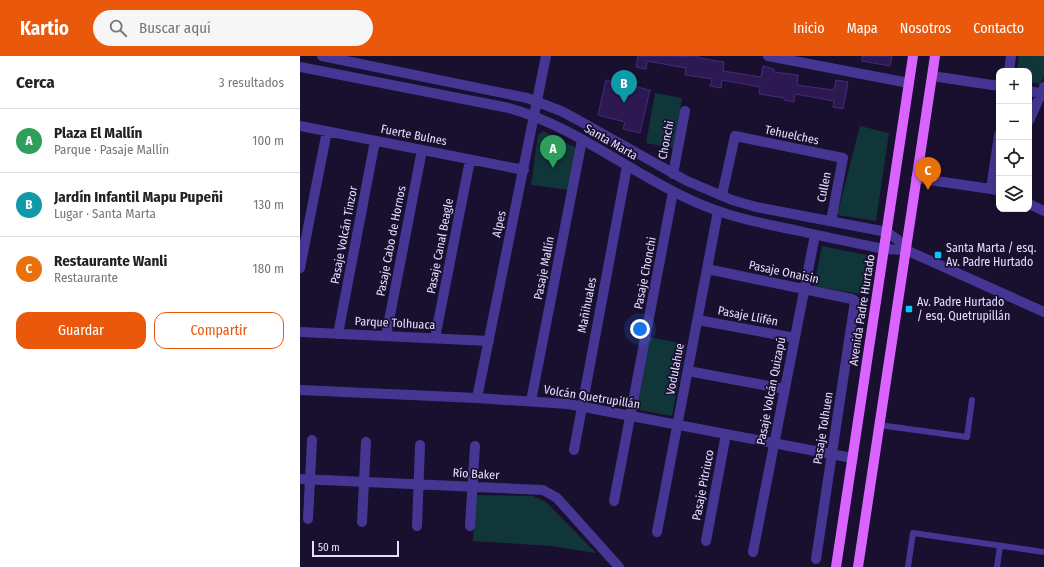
<!DOCTYPE html>
<html lang="es">
<meta charset="utf-8">
<style>
:root{--surface:#fff;--page:#f6f6f6;--text:#222;--muted:#767676;--line:#e0e0e0;--accent:#ea580c}
body{margin:0;font-family:"Fira Sans Condensed",sans-serif;background:var(--page);color:var(--text)}
.controls{position:absolute;right:12px;top:12px;display:grid;overflow:hidden;border-radius:8px;box-shadow:0 4px 16px #0002}
.controls button{width:36px;height:36px;display:grid;place-items:center;padding:0;border:0;border-bottom:1px solid var(--line);background:var(--surface);color:var(--text);font:20px sans-serif}
.scale{position:absolute;left:12px;bottom:10px;width:87px;box-sizing:border-box;padding-left:4px;border:2px solid #e6ddff;border-top:0;font-size:11px;line-height:14px;white-space:nowrap;color:#e6ddff;-webkit-text-stroke:3px #190f2f;paint-order:stroke}
.you{position:absolute;left:340px;top:273px;width:14px;height:14px;margin:-10px;border:3px solid #fff;border-radius:50%;background:#1a73e8;box-shadow:0 0 0 6px #1a73e833}
.badge{display:grid;place-items:center;width:26px;height:26px;border-radius:50%;background:var(--accent);color:#fff;font-size:13px;font-weight:700}
.pin{position:absolute;translate:-50% -33px;filter:drop-shadow(0 1px 2px #0008)}
.pin::after{content:'';position:absolute;top:21px;width:14px;height:12px;background:inherit;clip-path:polygon(0 0,100% 0,50% 100%)}
.list{margin:0;padding:0;list-style:none}
h2{display:flex;justify-content:space-between;align-items:center;height:52px;margin:0;padding:0 16px;font-size:17px}
h2 small{font-size:13px;font-weight:400;color:var(--muted)}
.list li{display:grid;grid-template-columns:26px 1fr auto;gap:12px;align-items:center;box-sizing:border-box;height:64px;padding:0 16px;border-top:1px solid var(--line)}
.list b{display:block;font-size:15px;white-space:nowrap}
.list p{margin:0;font-size:13px;white-space:nowrap;color:var(--muted)}
.list em{font-size:13px;font-style:normal;color:var(--muted)}
.actions{display:flex;gap:8px;padding:12px 16px}
.actions a{flex:1;padding:9px 0;border:1px solid var(--accent);border-radius:12px;text-align:center;font-size:14px;color:var(--accent)}
.actions .main{background:var(--accent);color:#fff}
.icon{flex:none;width:22px;height:22px;fill:none;stroke:currentColor;stroke-width:2;stroke-linecap:round;stroke-linejoin:round}
.map{position:relative;flex:none;width:744px;height:511px;overflow:hidden}
header{display:flex;align-items:center;gap:24px;box-sizing:border-box;height:56px;padding:0 20px;background:var(--accent);color:#fff}
header strong{font-size:19px}
nav{display:flex;gap:22px;margin-inline-start:auto;font-size:14px}
.search{width:280px;height:36px;background:var(--page);display:flex;align-items:center;gap:10px;box-sizing:border-box;padding:0 14px;border-radius:22px;color:var(--muted);font-size:15px}
main{display:flex}
aside{flex:1;background:var(--surface)}
.map>svg:first-child{display:block}
.green{fill:#11363a}
.building{fill:#2c1952;stroke:#462980}
.lines{fill:none;stroke-linecap:round;stroke-linejoin:round}
.service{stroke:#463693;stroke-width:6}
.minor{stroke:#463693;stroke-width:10}
.tertiary{stroke:#463693;stroke-width:10}
.primary{stroke:#da64ff;stroke-width:10}
.poi-dot{fill:#09c6ff;stroke:#190f2f;stroke-width:1.5}
.labels{text-anchor:middle;dominant-baseline:central;stroke-width:3.5;stroke-linejoin:round;paint-order:stroke}
.street-label{font-size:12px;fill:#e6ddff;stroke:#190f2f}
.poi-label{font-size:12px;fill:#e6ddff;stroke:#190f2f;text-anchor:start}
</style>
<header>
<strong>Kartio</strong>
<div class="search"><svg class="icon" aria-label="search" viewBox="0 0 24 24"><circle cx="10" cy="10" r="6"/><path d="M15 15l6 6"/></svg>Buscar aquí</div>
<nav><a>Inicio</a><a>Mapa</a><a>Nosotros</a><a>Contacto</a></nav>
</header>
<main>
<aside>
<h2>Cerca<small>3 resultados</small></h2>
<ul class="list">
<li><span class="badge" style="background:#2e9e5b">A</span><div><b>Plaza El Mallín</b><p>Parque · Pasaje Mallín</p></div><em>100 m</em></li>
<li><span class="badge" style="background:#0f9aa8">B</span><div><b>Jardín Infantil Mapu Pupeñi</b><p>Lugar · Santa Marta</p></div><em>130 m</em></li>
<li><span class="badge" style="background:#e8710a">C</span><div><b>Restaurante Wanli</b><p>Restaurante</p></div><em>180 m</em></li>
</ul>
<div class="actions"><a class="main">Guardar</a><a>Compartir</a></div>
</aside>
<div class="map">
<svg width="744" height="511" viewBox="0 0 744 511">
<rect width="100%" height="100%" fill="#190f2f"/>
<!-- green -->
<path class="green" d="M 719,0 L 744,0 L 744,20 L 740,28 L 729,26 L 729,15 L 717,15 Z
M 355,37 L 382,42 L 373,92 L 346,87 Z
M 560,70 L 589,77 L 576,165 L 537,159 Z
M 243,75 L 276,92 L 269,134 L 231,129 L 238,79 Z
M 522,190 L 571,200 L 565,239 L 514,230 Z
M 348,281 L 386,288 L 372,360 L 334,353 Z
M 176,439 L 233,440 L 246,446 L 296,497 L 251,490 L 173,485 Z"/>
<!-- building -->
<path class="building" d="M 338,0 L 376,0 L 387,1 L 387,0 L 399,0 L 399,2 L 424,6 L 423,15 L 461,21 L 463,10 L 474,13 L 474,16 L 498,19 L 497,29 L 534,34 L 536,24 L 548,26 L 543,53 L 533,51 L 534,45 L 495,38 L 494,46 L 484,44 L 484,42 L 459,38 L 460,31 L 422,24 L 421,32 L 410,30 L 412,23 L 385,19 L 386,12 L 347,5 L 346,13 L 336,11 Z
M 562,0 L 592,0 L 590,10 L 562,5 Z
M 306,24 L 350,34 L 340,77 L 323,73 L 325,66 L 298,59 Z"/>
<g class="lines">
<!-- service -->
<path class="service" d="M 579,369 L 667,381 L 672,344
M 608,511 L 613,477 L 744,496
M 697,511 L 700,490"/>
<!-- minor -->
<path class="minor" d="M 468,0 L 609,27
M 709,15 L 711,0
M 632,20 L 699,30
M 729,35 L 744,38
M 729,65 L 744,31
M 0,70 L 224,114
M 373,118 L 385,55
M 616,122 L 691,133 L 699,135
M 691,133 L 699,79
M 422,139 L 435,80 L 543,102 L 531,165
M 729,148 L 744,155
M 0,212 L 27,75
M 407,213 L 552,243 L 555,245 L 516,503
M 398,264 L 495,282
M 0,276 L 189,285
M 38,278 L 75,85
M 86,280 L 122,94
M 135,282 L 170,104
M 388,315 L 485,333
M 0,334 L 177,342 L 268,348 L 552,402
M 177,342 L 246,0
M 231,345 L 282,84
M 274,394 L 327,110
M 0,423 L 243,434 L 257,442 L 319,511
M 314,445 L 373,136
M 8,463 L 12,384
M 62,466 L 66,386
M 117,470 L 120,389
M 170,470 L 175,390
M 357,476 L 418,155
M 406,485 L 426,378
M 453,496 L 515,179"/>
<!-- tertiary -->
<path class="tertiary" d="M 22,0 L 227,42 L 261,55 L 278,64 L 387,125 L 432,144 L 456,151 L 587,176 L 598,184 L 606,194
M 0,11 L 209,52 C 275,70 330,117 393,145 C 425,160 460,167 495,174 C 525,181 555,187 584,193 L 606,194 L 744,256"/>
<!-- primary -->
<path class="primary" d="M 536,511 L 613,0
M 558,511 L 635,0"/>
</g>
<!-- markers -->
<g class="poi-dot">
<rect x="634" y="195" width="8" height="8" rx="2"/>
<rect x="605" y="249" width="8" height="8" rx="2"/>
</g>
<g class="labels">
<!-- street labels -->
<g class="street-label">
<text transform="translate(114 79) rotate(11)">Fuerte Bulnes</text>
<text transform="translate(492 79) rotate(12)">Tehuelches</text>
<text transform="translate(366 84) rotate(-79)">Chonchi</text>
<text transform="translate(311 86) rotate(30)">Santa Marta</text>
<text transform="translate(524 131) rotate(-79)">Cullen</text>
<text transform="translate(199 168) rotate(-78)">Alpes</text>
<text transform="translate(44 179) rotate(-79)">Pasaje Volcán Tinzor</text>
<text transform="translate(91 185) rotate(-79)">Pasaje Cabo de Hornos</text>
<text transform="translate(140 190) rotate(-79)">Pasaje Canal Beagle</text>
<text transform="translate(244 212) rotate(-79)">Pasaje Mallín</text>
<text transform="translate(484 216) rotate(12)">Pasaje Onaisin</text>
<text transform="translate(345 217) rotate(-79)">Pasaje Chonchi</text>
<text transform="translate(287 249) rotate(-79)">Mañihuales</text>
<text transform="translate(562 254) rotate(-81)">Avenida Padre Hurtado</text>
<text transform="translate(448 260) rotate(11)">Pasaje Llifén</text>
<text transform="translate(95 267) rotate(3)">Parque Tolhuaca</text>
<text transform="translate(375 313) rotate(-79)">Vodulahue</text>
<text transform="translate(471 335) rotate(-79)">Pasaje Volcán Quizapú</text>
<text transform="translate(292 341) rotate(9)">Volcán Quetrupillán</text>
<text transform="translate(523 372) rotate(-81)">Pasaje Tolhuen</text>
<text transform="translate(176 418) rotate(3)">Río Baker</text>
<text transform="translate(403 429) rotate(-79)">Pasaje Pitriuco</text>
</g>
<!-- poi labels -->
<g class="poi-label">
<text x="646" y="192">Santa Marta / esq.<tspan x="646" dy="14">Av. Padre Hurtado</tspan></text>
<text x="617" y="246">Av. Padre Hurtado<tspan x="617" dy="14">/ esq. Quetrupillán</tspan></text>
</g>
</g>
</svg>
<div class="controls">
<button>+</button>
<button>−</button>
<button><svg class="icon" aria-label="locate" viewBox="0 0 24 24"><circle cx="12" cy="12" r="6"/><path d="M12 2v4M12 18v4M2 12h4M18 12h4"/></svg></button>
<button><svg class="icon" aria-label="layers" viewBox="0 0 24 24"><path d="M12 4l9 5-9 5-9-5zM3 14l9 5 9-5"/></svg></button>
</div>
<div class="scale">50 m</div>
<div class="you"></div>
<div class="pin badge" style="left:253px;top:112px;background:#2e9e5b">A</div>
<div class="pin badge" style="left:324px;top:47px;background:#0f9aa8">B</div>
<div class="pin badge" style="left:628px;top:134px;background:#e8710a">C</div>
</div>
</main>
